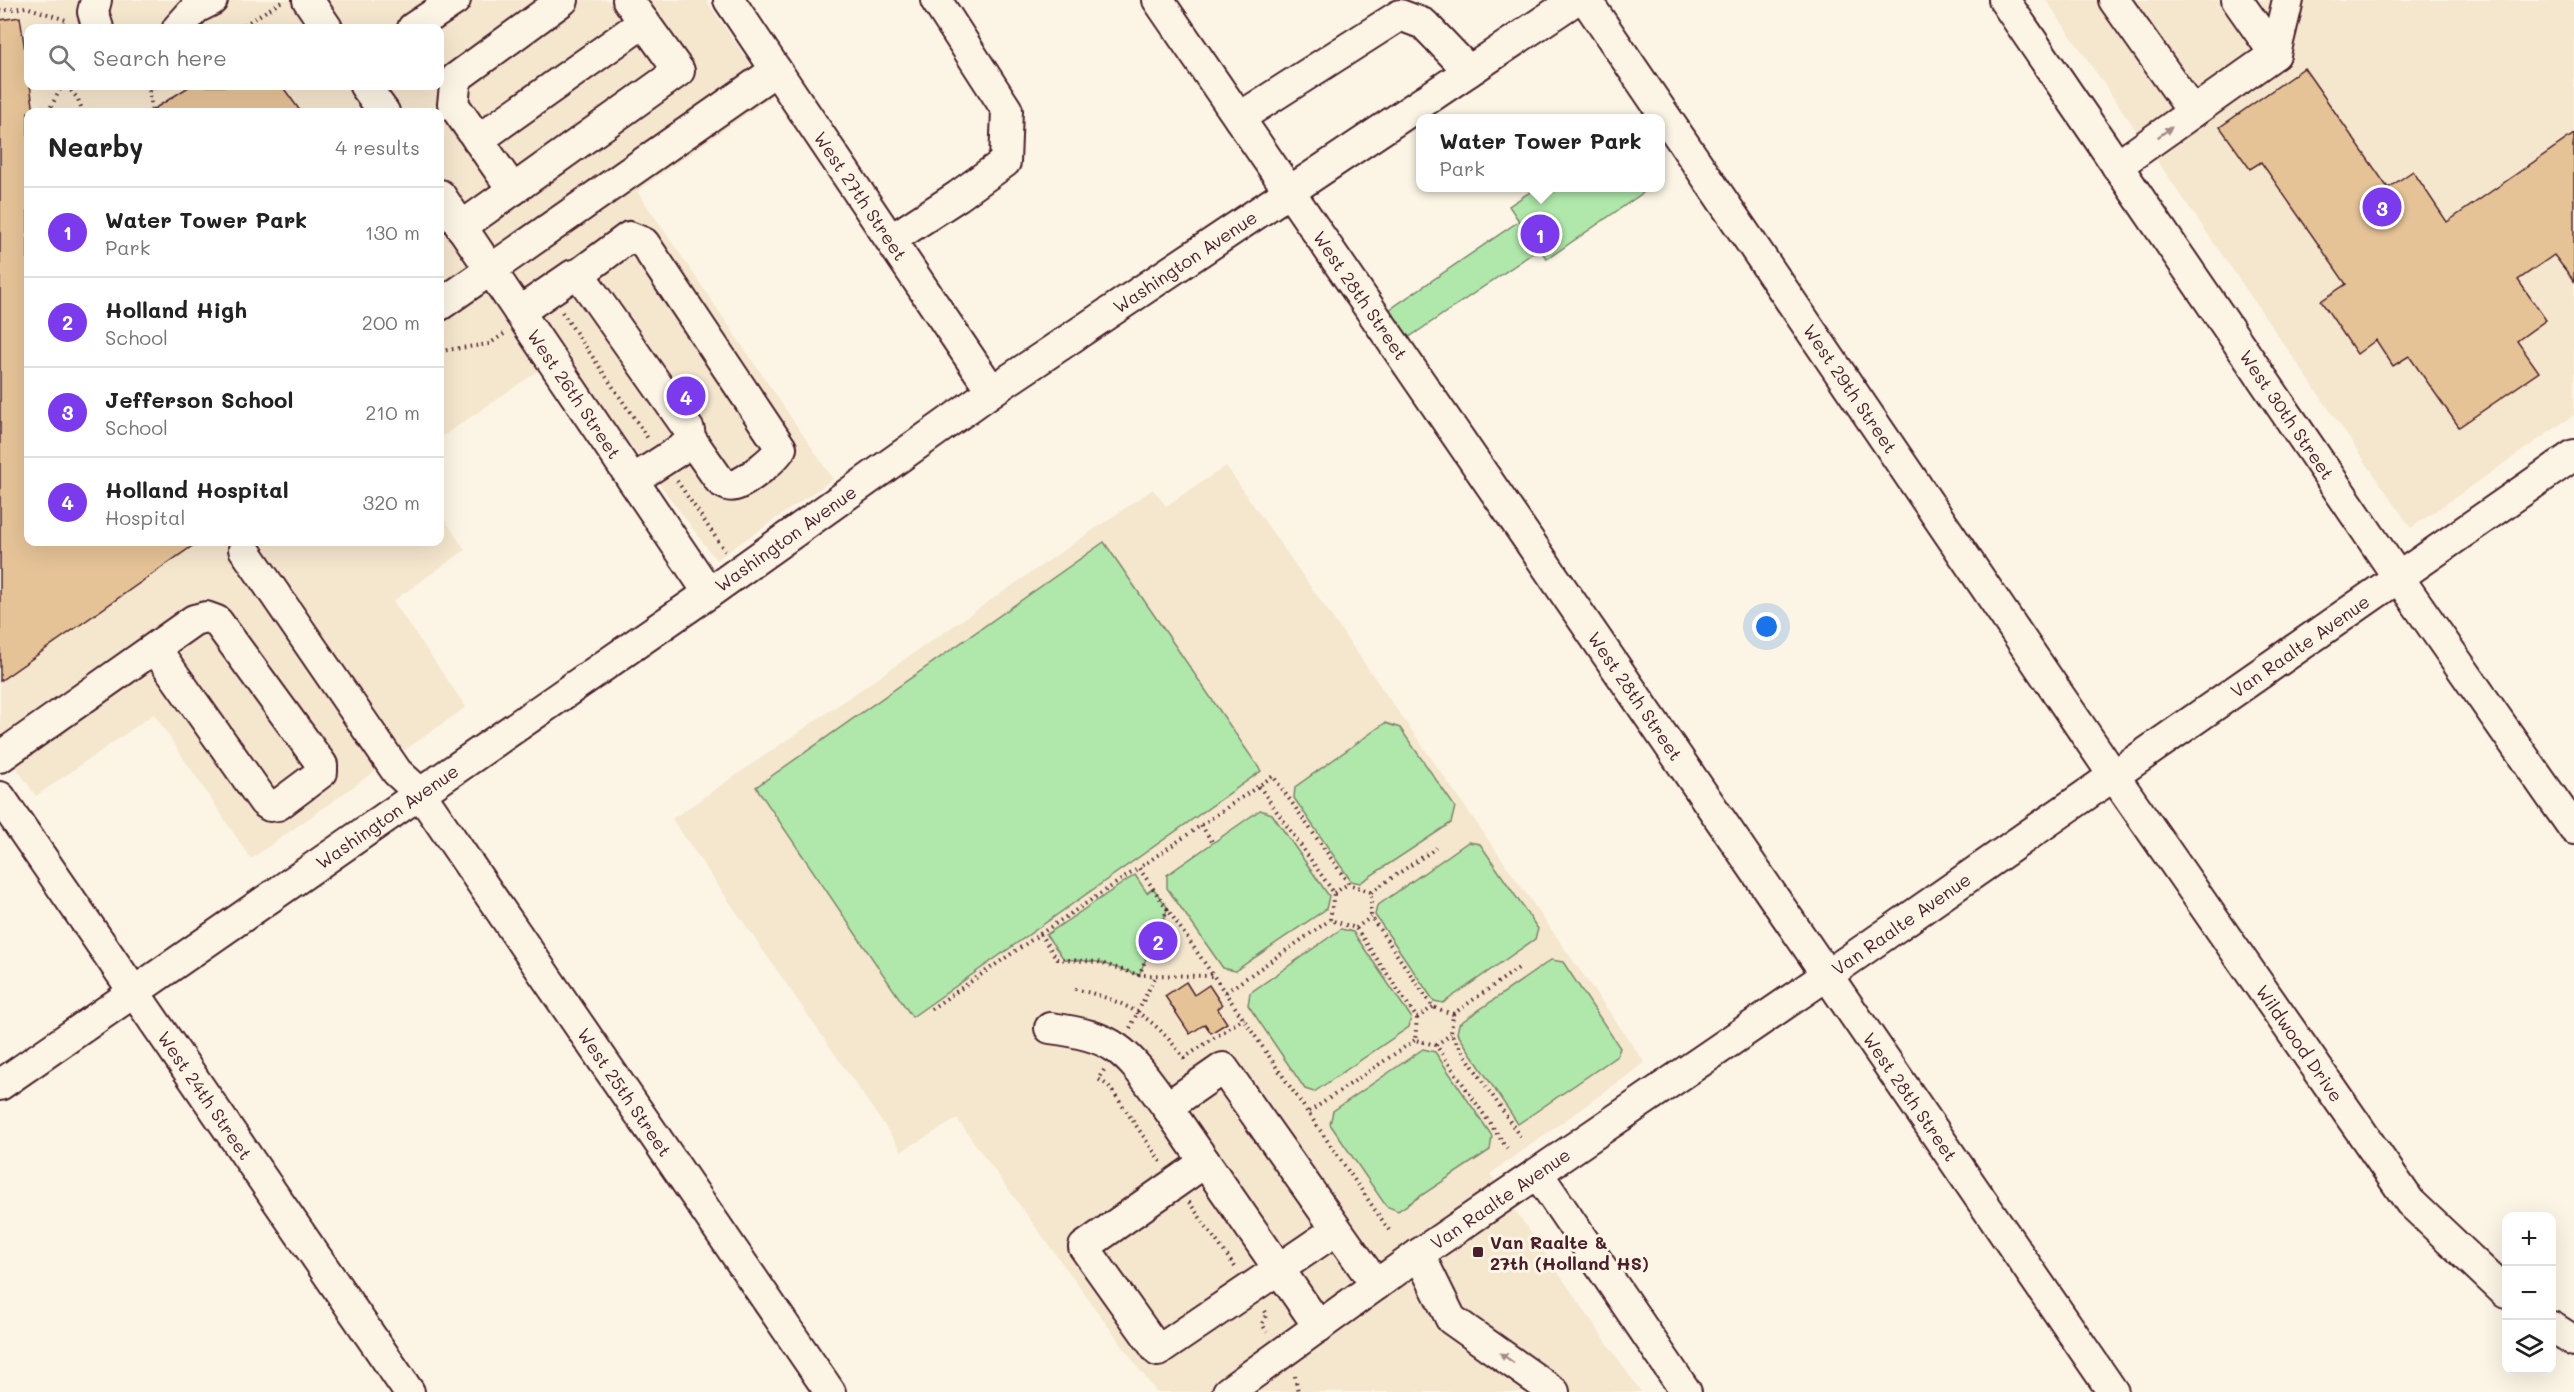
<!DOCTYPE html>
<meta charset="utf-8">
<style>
:root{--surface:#fff;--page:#f6f6f6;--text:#222;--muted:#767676;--line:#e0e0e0;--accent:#7c3aed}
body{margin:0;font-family:Mali,sans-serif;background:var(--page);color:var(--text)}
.controls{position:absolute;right:18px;bottom:18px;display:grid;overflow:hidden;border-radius:12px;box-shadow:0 6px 24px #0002}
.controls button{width:54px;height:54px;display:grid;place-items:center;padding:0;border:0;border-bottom:2px solid var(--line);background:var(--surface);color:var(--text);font:30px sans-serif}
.you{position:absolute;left:1767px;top:627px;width:21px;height:21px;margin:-15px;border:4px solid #fff;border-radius:50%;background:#1a73e8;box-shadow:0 0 0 9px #1a73e833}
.badge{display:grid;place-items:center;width:39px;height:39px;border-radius:50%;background:var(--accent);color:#fff;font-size:20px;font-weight:700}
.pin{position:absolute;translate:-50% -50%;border:3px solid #fff;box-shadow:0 2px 6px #0006}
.popup{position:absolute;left:1416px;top:114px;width:249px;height:78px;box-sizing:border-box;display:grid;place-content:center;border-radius:12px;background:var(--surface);filter:drop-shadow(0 2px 4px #0005);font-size:20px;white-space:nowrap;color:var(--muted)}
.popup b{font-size:22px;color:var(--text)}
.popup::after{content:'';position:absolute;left:50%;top:100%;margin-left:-12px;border:12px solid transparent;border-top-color:var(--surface)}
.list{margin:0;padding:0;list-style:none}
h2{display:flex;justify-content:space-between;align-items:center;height:78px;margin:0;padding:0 24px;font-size:26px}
h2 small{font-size:20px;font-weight:400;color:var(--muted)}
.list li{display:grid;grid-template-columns:39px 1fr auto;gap:18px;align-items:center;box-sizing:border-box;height:90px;padding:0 24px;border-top:2px solid var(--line)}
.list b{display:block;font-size:22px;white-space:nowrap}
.list p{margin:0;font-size:20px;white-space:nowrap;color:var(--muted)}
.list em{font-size:20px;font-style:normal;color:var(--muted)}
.icon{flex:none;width:33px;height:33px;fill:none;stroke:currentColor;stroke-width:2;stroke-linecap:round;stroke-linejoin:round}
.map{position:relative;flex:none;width:2574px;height:1392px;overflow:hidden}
.search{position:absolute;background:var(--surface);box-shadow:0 6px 24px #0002;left:24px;top:24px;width:420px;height:66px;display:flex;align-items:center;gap:15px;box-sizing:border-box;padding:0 21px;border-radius:12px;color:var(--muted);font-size:22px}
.panel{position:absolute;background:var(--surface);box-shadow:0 6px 24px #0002;left:24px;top:108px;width:420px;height:438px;border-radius:12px}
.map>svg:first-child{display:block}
.built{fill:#f5e6ce;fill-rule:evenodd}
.green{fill:#b0e8ab;stroke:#7d846b;stroke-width:1.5}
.building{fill:#e6c397;stroke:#4a1f2b;stroke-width:1.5}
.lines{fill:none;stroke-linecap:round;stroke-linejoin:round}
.minor-casing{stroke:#4a1f2b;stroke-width:34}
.path{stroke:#4a1f2b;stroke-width:4;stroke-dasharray:1.5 4.5;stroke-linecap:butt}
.minor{stroke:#fcf5e5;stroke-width:30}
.oneway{fill:#a38a88}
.poi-dot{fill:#4a1f2b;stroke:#fcf5e5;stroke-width:2}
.labels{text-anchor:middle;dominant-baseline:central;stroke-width:6;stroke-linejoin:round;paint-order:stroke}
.street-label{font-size:18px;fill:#4a1f2b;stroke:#fcf5e5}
.poi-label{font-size:18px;font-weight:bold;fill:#4a1f2b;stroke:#fcf5e5;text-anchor:start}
</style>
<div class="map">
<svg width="2574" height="1392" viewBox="0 0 2574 1392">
<rect width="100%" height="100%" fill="#fcf5e5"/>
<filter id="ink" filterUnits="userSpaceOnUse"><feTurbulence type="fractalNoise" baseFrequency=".0167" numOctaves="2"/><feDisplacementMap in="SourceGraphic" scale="12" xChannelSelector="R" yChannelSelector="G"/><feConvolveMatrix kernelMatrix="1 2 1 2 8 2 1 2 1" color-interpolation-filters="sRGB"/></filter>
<g filter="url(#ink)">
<!-- built -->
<path class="built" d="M 0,0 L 706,0 L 772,96 L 637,191 L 833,479 L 716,560 L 563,354 L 440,438 L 440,112 L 28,112 L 28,542 L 440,542 L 440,512 L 465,550 L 393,601 L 466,707 L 251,859 L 154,714 L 36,796 L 0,744 ZM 28,28 L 440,28 L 440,86 L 28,86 Z
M 2046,0 L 2574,0 L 2574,415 L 2411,528 Z
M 1226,466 L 1645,1063 L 1490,1174 L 1641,1392 L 1156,1392 L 957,1119 L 902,1151 L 672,819 L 1153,489 L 1166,506 Z"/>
<!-- green -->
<path class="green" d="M 1536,188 L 1650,188 L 1547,259 L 1539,249 L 1405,340 L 1386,312 L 1519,221 L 1509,206 Z
M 1104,542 L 1261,771 L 912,1017 L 756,787 Z
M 1385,723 L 1400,728 L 1455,807 L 1451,823 L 1360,883 L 1351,881 L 1294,798 L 1295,787 Z
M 1260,810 L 1272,814 L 1329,896 L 1326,909 L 1235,971 L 1223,968 L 1167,888 L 1167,875 Z
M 1468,842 L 1480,844 L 1538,929 L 1535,939 L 1443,1003 L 1434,1001 L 1375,915 L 1377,906 Z
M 1135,875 L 1147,893 L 1153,888 L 1168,908 L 1139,975 L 1098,962 L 1064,959 L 1046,935 Z
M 1341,929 L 1353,932 L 1411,1017 L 1409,1027 L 1314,1092 L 1305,1089 L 1248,1005 L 1250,993 Z
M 1551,960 L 1563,962 L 1620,1048 L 1617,1056 L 1518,1124 L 1457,1033 L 1459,1024 Z
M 1423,1049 L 1435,1052 L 1492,1136 L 1490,1150 L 1398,1211 L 1386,1206 L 1330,1124 L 1333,1111 Z"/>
<!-- building -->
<path class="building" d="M 20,17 L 34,112 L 28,112 L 28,542 L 198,542 L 0,681 L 0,20 Z
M 2304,68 L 2388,188 L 2413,171 L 2447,222 L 2574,134 L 2574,281 L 2554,255 L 2518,280 L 2546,320 L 2517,341 L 2539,372 L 2459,427 L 2409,356 L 2393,366 L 2376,340 L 2357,354 L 2321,301 L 2346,284 L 2261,162 L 2250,169 L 2220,127 Z
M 190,86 L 282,86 L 301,112 L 149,112 Z
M 1186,982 L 1194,995 L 1209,985 L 1222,1005 L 1217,1008 L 1227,1023 L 1211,1033 L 1205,1024 L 1190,1034 L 1165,996 Z"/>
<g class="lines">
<!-- minor casing -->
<g class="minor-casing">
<g id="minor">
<path d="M 96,0 L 93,12 L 98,28"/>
<path d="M 308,0 L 327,28"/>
<path id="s1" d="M 729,0 L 992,391"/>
<path id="s2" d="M 1158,0 L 2113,1392"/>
<path id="s3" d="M 1586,0 L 2114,776 L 2410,1202 L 2506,1293"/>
<path id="s4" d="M 2004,0 L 2398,577 L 2574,829"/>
<path d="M 2114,0 L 2193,112"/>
<path d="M 2237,0 L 2275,54"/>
<path d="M 178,28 L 196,8 L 212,0"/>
<path d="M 413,28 L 455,0"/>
<path d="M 365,86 L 384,112"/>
<path d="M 1239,118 L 1400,15 L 1424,24 L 1469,71"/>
<path d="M 478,140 L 644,22"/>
<path d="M 2117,166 L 2275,54 L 2288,0"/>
<path d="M 513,190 L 453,104 L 456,78 L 563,0"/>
<path id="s5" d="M 440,195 L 709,593"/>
<path d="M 461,227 L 679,71 L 628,0"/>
<path d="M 892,239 L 958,196 L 1005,162 L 1007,110 L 936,0"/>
<path d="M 579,274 L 629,237 L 644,243 L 781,448 C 776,458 746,482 735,485 C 729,487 725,484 720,481 L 690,438"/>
<path d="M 440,305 L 776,70"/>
<path d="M 519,312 L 573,275 L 579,274 L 689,430 L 690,438 L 687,445 L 633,480"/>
<path id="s6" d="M 244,549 L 397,772 L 420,793 L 830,1392"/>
<path d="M 0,757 L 194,620 L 206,617 L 217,621 L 322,765 L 322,772 L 278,805 L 270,806 L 264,802 L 155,648"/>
<path id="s7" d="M 0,797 L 409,1392"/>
<path d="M 1050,1028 C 1120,1037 1127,1053 1167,1107"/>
<path id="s8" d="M 0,1085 L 709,593 L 992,391 L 1575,0"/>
<path d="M 1205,1162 L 1084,1247 L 1158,1351 L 1336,1230"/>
<path d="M 1538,1174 L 1686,1392"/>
<path d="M 1419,1254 L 1451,1319 L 1554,1392"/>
<path d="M 1319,1327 L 1167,1107 L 1223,1068 L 1376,1285"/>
<path d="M 2552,1327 L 2574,1341"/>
<path id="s9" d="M 1228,1392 L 1419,1254 L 1849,960 L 2574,455"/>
</g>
</g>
<!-- path -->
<path class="path" d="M 0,11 L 26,7 L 69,21
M 239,28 L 284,0
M 67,86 L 78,99 L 83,112
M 144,86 L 149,91 L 152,111
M 149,91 L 157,86
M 48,112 L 62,86
M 562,312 L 649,440
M 440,351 L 489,344 L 504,334
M 677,481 L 725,551
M 1259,786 L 1334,893 L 1330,920 L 1356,928 L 1417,1018 L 1415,1040 L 1436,1045 L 1507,1148
M 1201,825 L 1213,843
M 1371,892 L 1436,848
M 1334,893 L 1348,884
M 1168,908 L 1139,975 L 1214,976
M 1356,928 L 1371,917
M 1040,934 L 1139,868
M 1075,989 C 1126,1001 1153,1016 1184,1058 L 1244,1018
M 1226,992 L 1330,920
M 931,1009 L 1040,934 L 1057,959 L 1098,962 L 1139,975
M 1453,1014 L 1520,967
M 1417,1018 L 1433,1007
M 1130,1028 L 1156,975
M 1436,1045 L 1451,1034
M 1104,1070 L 1098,1079 L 1109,1086 L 1161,1162
M 1309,1112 L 1415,1040
M 1189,1202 L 1235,1267
M 1389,1230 L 1139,868 L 1273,776 L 1349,884 L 1371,892 L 1371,917 L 1433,1007 L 1453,1014 L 1451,1034 L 1521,1138
M 1265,1311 L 1267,1314 L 1262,1324 L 1267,1332
M 1295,1376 L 1298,1392"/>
<!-- minor -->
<use href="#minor" class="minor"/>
</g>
<!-- one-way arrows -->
<defs><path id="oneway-solid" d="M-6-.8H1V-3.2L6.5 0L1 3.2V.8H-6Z" transform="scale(1.5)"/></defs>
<g class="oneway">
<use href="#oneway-solid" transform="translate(2165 132) rotate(-35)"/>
<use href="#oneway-solid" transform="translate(1507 1358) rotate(-145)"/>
</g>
</g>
<!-- markers -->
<rect class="poi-dot" x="1472" y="1246" width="12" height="12" rx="3"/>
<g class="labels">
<!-- street labels -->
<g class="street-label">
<text stroke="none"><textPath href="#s1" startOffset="236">West 27th Street</textPath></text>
<text stroke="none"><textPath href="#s8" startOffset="1443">Washington Avenue</textPath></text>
<text stroke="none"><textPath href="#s2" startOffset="358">West 28th Street</textPath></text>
<text stroke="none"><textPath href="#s3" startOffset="470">West 29th Street</textPath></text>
<text stroke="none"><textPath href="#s5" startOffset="240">West 26th Street</textPath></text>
<text stroke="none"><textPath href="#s4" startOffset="502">West 30th Street</textPath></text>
<text stroke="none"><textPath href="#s8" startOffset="957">Washington Avenue</textPath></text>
<text stroke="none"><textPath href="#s9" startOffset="1306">Van Raalte Avenue</textPath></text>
<text stroke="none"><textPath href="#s2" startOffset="844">West 28th Street</textPath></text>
<text stroke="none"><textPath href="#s8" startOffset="471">Washington Avenue</textPath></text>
<text stroke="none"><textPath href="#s9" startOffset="820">Van Raalte Avenue</textPath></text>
<text stroke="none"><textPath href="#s3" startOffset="1264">Wildwood Drive</textPath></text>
<text stroke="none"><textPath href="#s6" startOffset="664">West 25th Street</textPath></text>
<text stroke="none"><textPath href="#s7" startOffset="362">West 24th Street</textPath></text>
<text stroke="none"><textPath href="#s2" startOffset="1330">West 28th Street</textPath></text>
<text stroke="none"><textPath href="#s9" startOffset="334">Van Raalte Avenue</textPath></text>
</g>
<!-- poi labels -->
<g class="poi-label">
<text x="1490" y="1242">Van Raalte &amp;<tspan x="1490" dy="21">27th (Holland HS)</tspan></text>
</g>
</g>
</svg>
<div class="controls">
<button>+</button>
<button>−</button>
<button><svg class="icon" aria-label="layers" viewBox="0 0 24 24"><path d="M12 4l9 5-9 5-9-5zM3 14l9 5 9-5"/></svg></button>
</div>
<div class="you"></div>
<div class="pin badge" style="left:1540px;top:234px">1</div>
<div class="popup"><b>Water Tower Park</b>Park</div>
<div class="pin badge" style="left:1158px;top:941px">2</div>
<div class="pin badge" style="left:2382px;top:207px">3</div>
<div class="pin badge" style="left:686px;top:396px">4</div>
<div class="search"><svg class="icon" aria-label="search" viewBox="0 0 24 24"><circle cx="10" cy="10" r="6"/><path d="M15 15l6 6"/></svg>Search here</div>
<section class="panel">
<h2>Nearby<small>4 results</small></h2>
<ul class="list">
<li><span class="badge">1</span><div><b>Water Tower Park</b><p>Park</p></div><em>130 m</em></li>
<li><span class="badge">2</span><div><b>Holland High</b><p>School</p></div><em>200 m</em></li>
<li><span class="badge">3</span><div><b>Jefferson School</b><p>School</p></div><em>210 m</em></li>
<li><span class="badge">4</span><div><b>Holland Hospital</b><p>Hospital</p></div><em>320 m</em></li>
</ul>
</section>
</div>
